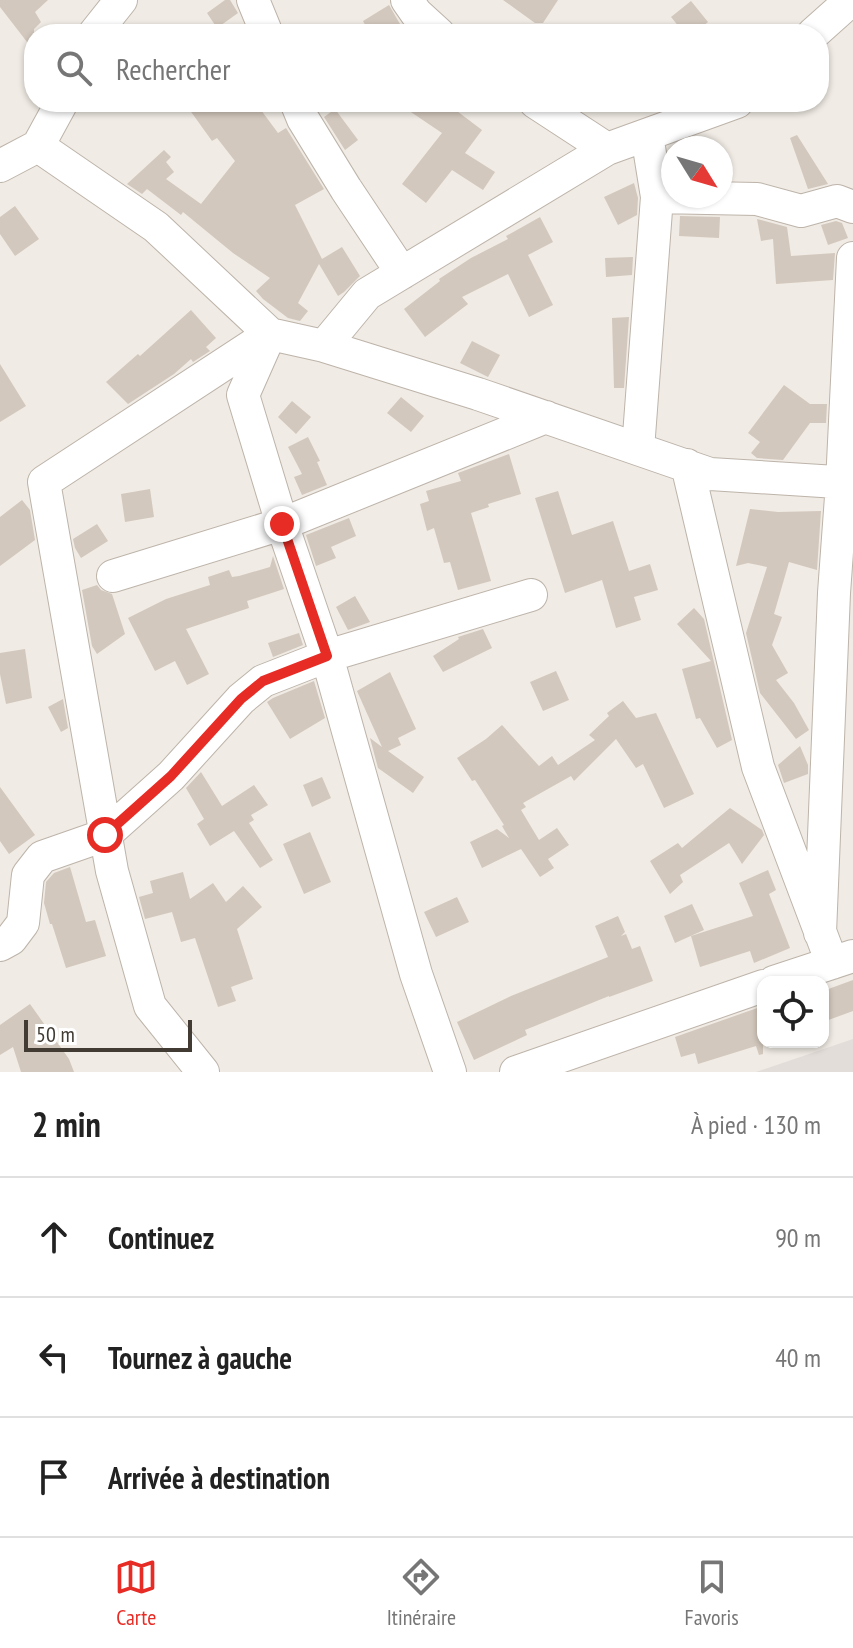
<!DOCTYPE html>
<html lang="fr">
<meta charset="utf-8">
<style>
:root{--surface:#fff;--page:#f2f2f2;--text:#222;--muted:#767676;--line:#e0e0e0;--accent:#e62c25}
body{margin:0;font-family:"PT Sans Narrow",sans-serif;background:var(--page);color:var(--text)}
.controls{position:absolute;right:24px;bottom:24px;display:grid;overflow:hidden;border-radius:16px;box-shadow:0 2px 6px #0004}
.controls button{width:72px;height:72px;display:grid;place-items:center;padding:0;border:0;border-bottom:2px solid var(--line);background:var(--surface);color:var(--text);font:40px sans-serif}
.compass{position:absolute;left:661px;top:136px;width:72px;height:72px;border-radius:50%;background:var(--surface);box-shadow:0 2px 6px #0004;rotate:127deg}
.scale{position:absolute;left:24px;bottom:20px;width:168px;box-sizing:border-box;padding-left:8px;border:4px solid #413b34;border-top:0;font-size:22px;line-height:28px;white-space:nowrap;color:#413b34;-webkit-text-stroke:6px #fff;paint-order:stroke}
.stop{position:absolute;width:24px;height:24px;margin:-18px;border:6px solid #e62c25;border-radius:50%;background:#fff}
.stop.end{background:#e62c25;border-color:#fff;box-shadow:0 2px 8px #0008}
.list{margin:0;padding:0;list-style:none}
h2{display:flex;justify-content:space-between;align-items:center;height:104px;margin:0;padding:0 32px;font-size:34px}
h2 small{font-size:26px;font-weight:400;color:var(--muted)}
.list li{display:grid;grid-template-columns:52px 1fr auto;gap:24px;align-items:center;box-sizing:border-box;height:120px;padding:0 32px;border-top:2px solid var(--line)}
.list b{display:block;font-size:30px;white-space:nowrap}
.list em{font-size:26px;font-style:normal;color:var(--muted)}
.icon{flex:none;width:44px;height:44px;fill:none;stroke:currentColor;stroke-width:2;stroke-linecap:round;stroke-linejoin:round}
.map{position:relative;flex:none;width:853px;height:1072px;overflow:hidden}
.search{position:absolute;background:var(--surface);box-shadow:0 2px 6px #0004;left:24px;right:24px;top:24px;height:88px;display:flex;align-items:center;gap:20px;box-sizing:border-box;padding:0 28px;border-radius:32px;color:var(--muted);font-size:30px}
.sheet{height:464px;background:var(--surface)}
nav{display:flex;justify-content:space-around;align-items:center;box-sizing:border-box;height:112px;border-top:2px solid var(--line);background:var(--surface);font-size:22px;color:var(--muted)}
nav a{display:grid;justify-items:center;gap:4px}
nav .on{color:var(--accent)}
.map>svg:first-child{display:block}
.industrial{fill:#e2ddd9}
.building{fill:#d3c8bd}
.lines{fill:none;stroke-linecap:round;stroke-linejoin:round}
.minor-casing{stroke:#bdb4aa;stroke-width:34}
.minor{stroke:#fff;stroke-width:32}
.route{stroke:#e62c25;stroke-width:10}
</style>
<div class="map">
<svg width="853" height="1072" viewBox="0 0 853 1072">
<rect width="100%" height="100%" fill="#f0ebe4"/>
<!-- industrial -->
<path class="industrial" d="M 853,1039 L 853,1072 L 756,1072 Z"/>
<!-- building -->
<path class="building" d="M 0,0 L 48,0 L 35,12 L 41,22 L 34,29 L 34,51 L 0,7 Z
M 225,0 L 230,0 L 238,13 L 217,28 L 207,13 Z
M 503,0 L 558,0 L 543,23 L 535,23 Z
M 691,1 L 708,22 L 693,34 L 685,34 L 671,17 Z
M 389,5 L 400,24 L 411,34 L 370,34 L 363,21 Z
M 184,102 L 255,102 L 278,133 L 286,128 L 324,189 L 295,205 L 322,259 L 342,247 L 360,276 L 344,292 L 338,296 L 319,264 L 298,303 L 308,311 L 300,321 L 288,318 L 263,299 L 256,291 L 270,278 L 233,253 L 183,212 L 181,215 L 147,189 L 142,194 L 127,184 L 164,150 L 171,157 L 166,162 L 174,172 L 166,179 L 201,204 L 235,161 L 217,138 L 212,141 Z
M 396,102 L 445,102 L 482,130 L 465,153 L 495,172 L 483,190 L 452,170 L 426,203 L 402,184 L 442,133 Z
M 335,109 L 358,140 L 345,150 L 324,117 Z
M 797,135 L 828,184 L 808,189 L 790,138 Z
M 634,183 L 638,198 L 637,215 L 618,225 L 604,197 Z
M 15,206 L 39,239 L 15,256 L 0,234 L 0,217 Z
M 680,216 L 720,217 L 719,238 L 679,236 Z
M 540,217 L 553,242 L 528,255 L 553,305 L 529,317 L 508,274 L 462,297 L 468,304 L 425,337 L 404,309 L 440,281 L 439,279 L 471,258 L 508,239 L 506,236 Z
M 757,219 L 787,227 L 791,256 L 835,253 L 833,280 L 776,284 L 773,239 L 761,241 Z
M 836,221 L 842,223 L 848,238 L 828,245 L 821,225 Z
M 633,257 L 632,275 L 606,277 L 605,258 Z
M 191,310 L 216,338 L 206,347 L 210,351 L 193,362 L 191,359 L 174,374 L 128,404 L 106,382 L 138,354 L 140,356 Z
M 629,317 L 624,388 L 614,388 L 612,318 Z
M 472,341 L 500,355 L 488,377 L 460,363 Z
M 0,364 L 26,406 L 0,422 Z
M 784,385 L 810,404 L 827,404 L 826,423 L 810,423 L 783,460 L 757,458 L 751,453 L 760,442 L 748,433 Z
M 401,397 L 424,416 L 411,432 L 387,413 Z
M 292,401 L 311,417 L 296,434 L 278,417 Z
M 308,437 L 320,461 L 317,462 L 327,485 L 302,495 L 294,477 L 302,474 L 288,447 Z
M 509,454 L 521,494 L 488,504 L 489,507 L 471,513 L 491,581 L 458,590 L 450,562 L 444,563 L 434,528 L 427,531 L 420,504 L 429,501 L 426,491 L 461,481 L 458,473 Z
M 150,489 L 154,517 L 125,522 L 121,494 Z
M 558,491 L 572,535 L 613,521 L 629,571 L 650,564 L 658,590 L 634,597 L 641,620 L 616,628 L 602,580 L 565,593 L 535,498 Z
M 22,500 L 30,510 L 35,540 L 0,566 L 0,517 Z
M 750,509 L 778,512 L 821,511 L 817,570 L 789,562 L 774,614 L 782,617 L 772,645 L 788,673 L 776,680 L 794,703 L 809,730 L 796,739 L 760,693 L 746,633 L 767,567 L 748,563 L 736,566 Z
M 349,518 L 356,536 L 331,547 L 336,558 L 316,566 L 306,535 Z
M 97,524 L 108,541 L 81,558 L 75,548 L 73,539 Z
M 273,556 L 284,589 L 247,601 L 249,608 L 186,629 L 209,674 L 187,685 L 175,661 L 155,671 L 128,618 L 166,599 L 210,585 L 208,577 L 229,570 L 232,577 L 239,576 L 270,567 Z
M 97,585 L 101,590 L 112,594 L 125,634 L 97,654 L 92,646 L 82,590 Z
M 355,596 L 370,622 L 348,630 L 336,607 Z
M 694,608 L 704,619 L 732,740 L 717,748 L 700,718 L 696,719 L 682,669 L 711,661 L 677,624 Z
M 483,629 L 492,648 L 443,672 L 433,656 L 459,639 L 458,637 Z
M 299,633 L 303,645 L 273,657 L 268,643 Z
M 25,649 L 32,698 L 6,704 L 0,674 L 0,653 Z
M 556,671 L 569,700 L 543,711 L 530,682 Z
M 390,672 L 416,729 L 398,738 L 401,745 L 388,751 L 424,777 L 413,793 L 378,768 L 370,738 L 382,747 L 357,691 Z
M 314,681 L 325,718 L 290,739 L 267,702 L 273,698 Z
M 63,699 L 68,728 L 61,732 L 48,707 Z
M 623,701 L 636,718 L 656,713 L 694,794 L 664,808 L 643,764 L 636,768 L 616,739 L 574,781 L 571,776 L 523,803 L 526,807 L 521,810 L 539,840 L 557,828 L 569,845 L 548,859 L 554,868 L 540,877 L 521,849 L 482,868 L 470,842 L 497,829 L 509,838 L 502,826 L 504,825 L 475,780 L 472,781 L 457,758 L 486,739 L 502,725 L 539,766 L 552,756 L 558,765 L 595,740 L 589,735 L 609,716 L 607,713 Z
M 800,746 L 808,765 L 808,774 L 784,783 L 778,765 Z
M 201,772 L 222,806 L 254,785 L 268,805 L 251,815 L 254,820 L 249,823 L 273,860 L 260,868 L 234,831 L 210,846 L 197,824 L 204,819 L 186,788 Z
M 322,777 L 331,798 L 312,807 L 303,785 Z
M 0,787 L 35,835 L 9,854 L 0,841 Z
M 730,808 L 762,830 L 764,835 L 742,864 L 729,843 L 680,875 L 683,882 L 670,894 L 650,861 L 678,843 L 682,848 Z
M 310,832 L 331,882 L 304,894 L 283,844 Z
M 70,867 L 86,922 L 95,920 L 106,956 L 66,968 L 52,924 L 50,924 L 44,903 L 46,882 L 54,873 Z
M 768,870 L 776,890 L 769,894 L 790,948 L 754,963 L 750,951 L 700,967 L 691,936 L 753,916 L 739,883 Z
M 183,872 L 190,899 L 213,883 L 226,902 L 243,886 L 262,907 L 237,929 L 253,979 L 231,987 L 236,1001 L 218,1007 L 195,938 L 181,942 L 172,912 L 145,919 L 139,897 L 153,893 L 150,881 Z
M 457,897 L 469,922 L 436,937 L 424,912 Z
M 692,904 L 704,930 L 675,943 L 664,916 Z
M 618,916 L 625,932 L 621,936 L 626,934 L 632,949 L 640,946 L 653,981 L 609,997 L 609,996 L 525,1030 L 527,1035 L 474,1060 L 457,1022 L 511,996 L 608,957 L 595,926 Z
M 853,980 L 853,1011 L 823,1022 L 823,991 Z
M 30,1004 L 69,1059 L 74,1072 L 21,1072 L 13,1047 L 0,1055 L 0,1025 Z
M 763,1006 L 763,1054 L 759,1055 L 756,1046 L 698,1064 L 695,1053 L 681,1057 L 675,1037 Z"/>
<g class="lines">
<!-- minor casing -->
<g class="minor-casing">
<path id="minor" d="M 253,0 L 267,34
M 407,0 L 416,13 L 439,34
M 94,34 L 121,0
M 813,34 L 851,0
M 296,102 L 303,119 L 346,189 L 402,273
M 535,102 L 607,149
M 38,146 L 62,102
M 0,166 L 38,146 L 156,227 L 270,334 L 324,346 L 478,394 L 710,474 L 853,483
M 657,197 L 757,199 L 801,211 L 837,201 L 853,207
M 270,334 L 243,395 L 282,524 L 327,656 L 416,974 L 450,1072
M 324,346 L 367,294 L 607,149 L 737,102
M 638,449 L 657,197 L 647,135
M 687,465 L 758,767 L 832,963
M 113,576 L 282,524 L 546,417
M 820,933 L 834,593 L 842,483 L 853,258
M 0,945 L 11,939 L 23,923 L 28,875 L 42,857 L 105,835 L 171,776 L 241,699 L 263,681 L 327,656 L 531,595
M 774,982 L 853,956
M 203,1072 L 150,1006 L 112,871 L 44,482 L 270,334
M 516,1072 L 763,986"/>
</g>
<!-- minor -->
<use href="#minor" class="minor"/>
</g>
<g class="lines">
<!-- route -->
<path class="route" d="M 105,835 L 171,776 L 241,699 L 263,681 L 327,656 L 282,524"/>
</g>
</svg>
<div class="controls">
<button><svg class="icon" aria-label="locate" viewBox="0 0 24 24"><circle cx="12" cy="12" r="6"/><path d="M12 2v4M12 18v4M2 12h4M18 12h4"/></svg></button>
</div>
<svg class="compass" viewBox="-18 -18 36 36"><path d="M0-13l5 13h-10z" fill="#e53935"/><path d="M0 13l5-13h-10z" fill="#767676"/></svg>
<div class="scale">50 m</div>
<div class="stop" style="left:105px;top:835px"></div>
<div class="stop end" style="left:282px;top:524px"></div>
<div class="search"><svg class="icon" aria-label="search" viewBox="0 0 24 24"><circle cx="10" cy="10" r="6"/><path d="M15 15l6 6"/></svg>Rechercher</div>
</div>
<section class="sheet">
<h2>2 min<small>À pied · 130 m</small></h2>
<ul class="list">
<li><svg class="icon" aria-label="ahead" viewBox="0 0 24 24"><path d="M12 20V5M6 11l6-6 6 6"/></svg><div><b>Continuez</b></div><em>90 m</em></li>
<li><svg class="icon" aria-label="left" viewBox="0 0 24 24"><path d="M17 20v-9H6M10 6l-5 5 5 5"/></svg><div><b>Tournez à gauche</b></div><em>40 m</em></li>
<li><svg class="icon" aria-label="arrive" viewBox="0 0 24 24"><path d="M6 21V4h12l-3 4 3 4H6"/></svg><div><b>Arrivée à destination</b></div></li>
</ul>
</section>
<nav>
<a class="on"><svg class="icon" aria-label="map" viewBox="0 0 24 24"><path d="M3 6l6-2 6 2 6-2v14l-6 2-6-2-6 2zM9 4v14M15 6v14"/></svg>Carte</a>
<a><svg class="icon" aria-label="directions" viewBox="0 0 24 24"><path d="M12 3l9 9-9 9-9-9zM9 14v-3h6M13 9l2 2-2 2"/></svg>Itinéraire</a>
<a><svg class="icon" aria-label="saved" viewBox="0 0 24 24"><path d="M7 4h10v16l-5-4-5 4z"/></svg>Favoris</a>
</nav>
